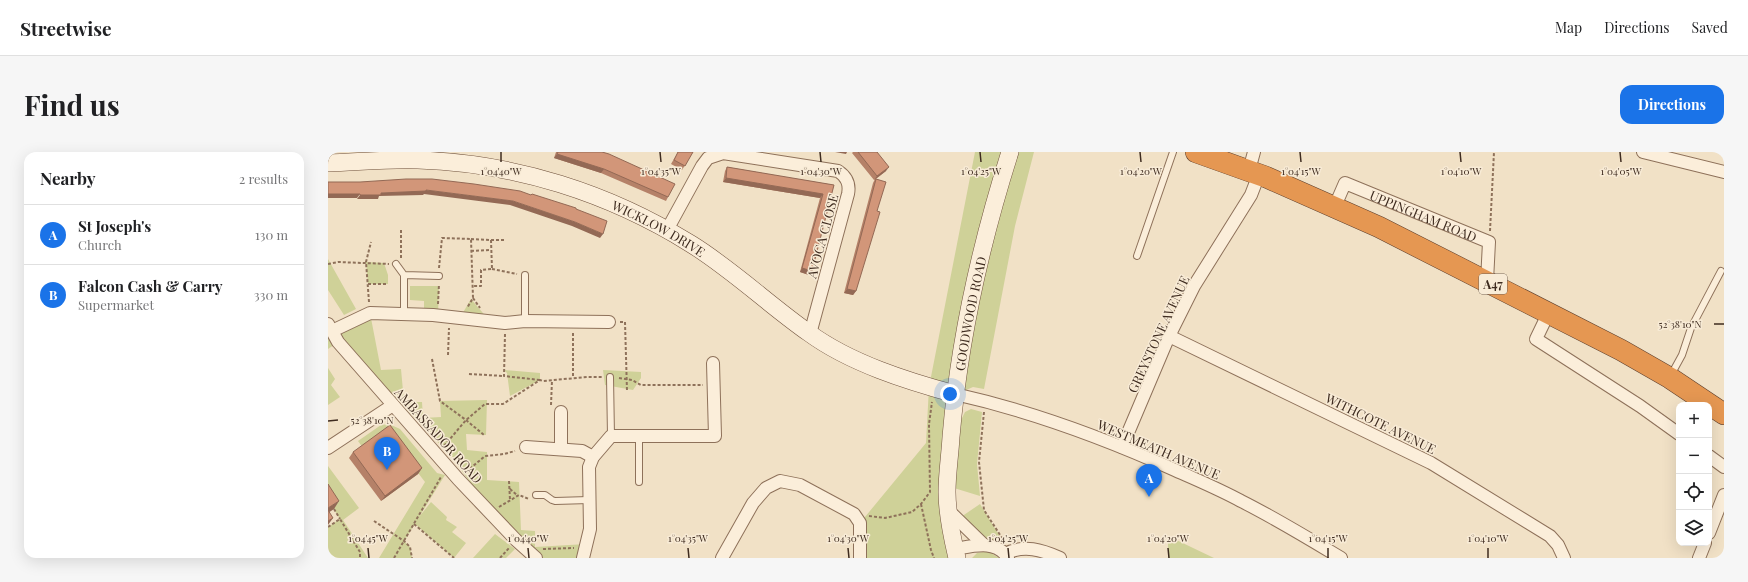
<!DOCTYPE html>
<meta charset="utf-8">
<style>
:root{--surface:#fff;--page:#f6f6f6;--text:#202124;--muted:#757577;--line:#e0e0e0;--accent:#1a73e8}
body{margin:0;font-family:"Playfair Display",serif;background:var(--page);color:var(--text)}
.controls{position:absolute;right:12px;bottom:12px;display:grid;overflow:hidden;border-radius:8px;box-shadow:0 4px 16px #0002}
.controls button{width:36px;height:36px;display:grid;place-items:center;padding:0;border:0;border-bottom:1px solid var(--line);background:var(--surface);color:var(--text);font:20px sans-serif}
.you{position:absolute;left:622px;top:242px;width:14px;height:14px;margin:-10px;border:3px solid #fff;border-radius:50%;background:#1a73e8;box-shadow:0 0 0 6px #1a73e833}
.badge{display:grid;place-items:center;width:26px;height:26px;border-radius:50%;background:var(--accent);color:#fff;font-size:13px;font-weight:700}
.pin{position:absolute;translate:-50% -33px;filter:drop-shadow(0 1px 2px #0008)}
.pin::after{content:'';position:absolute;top:21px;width:14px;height:12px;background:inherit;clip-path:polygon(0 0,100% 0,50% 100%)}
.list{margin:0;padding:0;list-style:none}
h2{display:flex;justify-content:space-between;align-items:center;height:52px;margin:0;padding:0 16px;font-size:17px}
h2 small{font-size:13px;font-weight:400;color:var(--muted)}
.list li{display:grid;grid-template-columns:26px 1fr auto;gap:12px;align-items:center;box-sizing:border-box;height:60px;padding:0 16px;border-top:1px solid var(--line)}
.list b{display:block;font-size:15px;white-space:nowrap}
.list p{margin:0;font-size:13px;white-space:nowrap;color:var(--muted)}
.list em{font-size:13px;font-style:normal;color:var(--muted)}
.icon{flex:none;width:22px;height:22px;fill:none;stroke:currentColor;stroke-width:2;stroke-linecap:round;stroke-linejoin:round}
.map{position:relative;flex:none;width:1396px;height:406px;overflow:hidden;border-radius:12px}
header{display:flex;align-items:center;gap:24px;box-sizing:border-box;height:56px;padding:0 20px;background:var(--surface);border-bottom:1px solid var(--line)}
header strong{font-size:19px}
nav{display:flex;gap:22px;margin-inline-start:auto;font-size:14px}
.intro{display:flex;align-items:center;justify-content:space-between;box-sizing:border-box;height:96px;padding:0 24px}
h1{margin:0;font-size:28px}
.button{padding:10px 18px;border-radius:12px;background:var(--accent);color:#fff;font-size:14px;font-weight:700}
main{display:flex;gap:24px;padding:0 24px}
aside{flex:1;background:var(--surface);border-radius:12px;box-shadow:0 4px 16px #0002}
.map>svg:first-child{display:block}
.green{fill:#cfd198}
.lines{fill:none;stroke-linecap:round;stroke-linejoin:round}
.lane-casing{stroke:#8e715a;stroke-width:8}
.street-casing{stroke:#8e715a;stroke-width:14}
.secondary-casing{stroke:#70523d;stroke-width:18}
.highway-casing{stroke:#5c3f2e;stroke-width:22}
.path{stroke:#8e715a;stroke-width:2;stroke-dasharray:3 2;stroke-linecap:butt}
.lane{stroke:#fbeeda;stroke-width:6}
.street{stroke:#fbeeda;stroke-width:12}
.secondary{stroke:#fbeeda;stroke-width:17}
.highway{stroke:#e59752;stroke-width:21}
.wall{fill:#b58168}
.shaded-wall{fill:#936955}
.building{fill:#d29679;stroke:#936955}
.ticks{fill:none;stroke:#3e2b1f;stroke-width:1.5}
.labels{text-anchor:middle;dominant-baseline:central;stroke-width:3;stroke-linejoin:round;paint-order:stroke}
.shield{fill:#f8ebd6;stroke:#766556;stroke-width:1}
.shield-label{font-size:12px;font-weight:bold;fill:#3e2b1f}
.street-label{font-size:13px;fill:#3e2b1f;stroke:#f8ebd6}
.ticks-label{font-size:10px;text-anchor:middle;fill:#3e2b1f;stroke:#f8ebd6;stroke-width:3;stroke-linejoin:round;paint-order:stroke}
</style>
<header>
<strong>Streetwise</strong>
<nav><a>Map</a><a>Directions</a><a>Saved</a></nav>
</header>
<div class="intro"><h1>Find us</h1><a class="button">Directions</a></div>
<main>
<aside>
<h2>Nearby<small>2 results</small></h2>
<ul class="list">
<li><span class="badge">A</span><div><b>St Joseph's</b><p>Church</p></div><em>130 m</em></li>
<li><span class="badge">B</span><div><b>Falcon Cash &amp; Carry</b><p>Supermarket</p></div><em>330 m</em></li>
</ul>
</aside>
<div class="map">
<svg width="1396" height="406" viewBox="0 0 1396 406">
<rect width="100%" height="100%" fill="#f1e1c6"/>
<!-- green -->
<path class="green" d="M 647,0 L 706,0 L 687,74 L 656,237 L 645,235 L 627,243 L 625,406 L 532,406 L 532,371 L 598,291 L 601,235 Z
M 0,107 L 28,157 L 16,163 L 0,138 Z
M 38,110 L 56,111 L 60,123 L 60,132 L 40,132 Z
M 82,134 L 111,134 L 110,163 L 96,162 L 96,149 L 82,148 Z
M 143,147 L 160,167 L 133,164 Z
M 42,161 L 53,218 L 73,217 L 76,250 L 94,250 L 95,266 L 113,265 L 112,249 L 159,248 L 158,283 L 138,282 L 139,298 L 159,300 L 159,328 L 191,330 L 193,378 L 207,379 L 207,395 L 258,392 L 255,406 L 208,406 L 199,397 L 187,397 L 178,406 L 145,406 L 167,382 L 187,397 L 188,388 L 163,360 L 125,306 L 6,181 L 10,190 L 0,197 L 0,173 L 4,179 Z
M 0,216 L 7,227 L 3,233 L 12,245 L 0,253 Z
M 176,218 L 212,221 L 212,228 L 182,244 L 179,221 Z
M 275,218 L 313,220 L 313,226 L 305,238 L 277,233 Z
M 643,257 L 654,260 L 649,312 L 652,344 L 626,336 L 633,268 L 637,260 Z
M 61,272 L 72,277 L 109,321 L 117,323 L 91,365 L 103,350 L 119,365 L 118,368 L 129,375 L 124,380 L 138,391 L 126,406 L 87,372 L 76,389 L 82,395 L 84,406 L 51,406 L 97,330 L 58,279 L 35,296 L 30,289 L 53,273 Z
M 0,314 L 31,356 L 15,368 L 40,406 L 0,406 L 0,375 L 12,367 L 0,348 Z
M 652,352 L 679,396 L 649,383 L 630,367 Z
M 840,384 L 886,406 L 840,406 Z
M 660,399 L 671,406 L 644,406 L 649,401 Z"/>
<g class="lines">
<!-- lane casing -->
<g class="lane-casing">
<path id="lane" d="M 809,104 L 845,0
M 68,112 L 76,123
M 197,123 L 197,169
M 76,161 L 76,123 L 111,124
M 1343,223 L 1354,203 L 1363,176 L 1393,119
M 282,225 L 283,284
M 311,284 L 311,330
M 208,343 L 217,343 L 224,348 L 227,349 L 261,348"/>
</g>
<!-- street casing -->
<g class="street-casing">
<g id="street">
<path d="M 1315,0 L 1396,20"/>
<path id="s1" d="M 1007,54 L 1017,31 L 1161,90 L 1159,129"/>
<path d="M 339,78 L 374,14 L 380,6 L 395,1 L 510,19 C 519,25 522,32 520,42 L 482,182"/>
<path d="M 1221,160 L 1208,187 L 1312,254 L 1351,282"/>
<path d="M 0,172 L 10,190 L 130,327 L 188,388 L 208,406"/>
<path d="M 4,179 L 42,161 L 105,163 L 177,171 L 197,169 L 281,170"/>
<path d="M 841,184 L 1103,311 L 1222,384 L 1230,393 L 1236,406"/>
<path d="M 627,242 C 703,259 776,286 847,318 C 869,328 891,337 913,349 C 947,366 980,386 1013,406"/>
<path d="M 198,295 L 254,299 L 265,305"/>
<path d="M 794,295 L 841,184 L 866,134 L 923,43 L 928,30 L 923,11 L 926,0"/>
<path d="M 0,296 L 65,253"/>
<path d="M 233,297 L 233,260"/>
<path d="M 1381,304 L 1396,315"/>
<path d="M 621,359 L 656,393"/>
<path d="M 1381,381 L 1396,343"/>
<path d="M 627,397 C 645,394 668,387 680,406"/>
<path d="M 677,402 C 696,392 714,398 732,406"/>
<path d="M 255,406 L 262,377 L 261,315 L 265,305 L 283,284 L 387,284 L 385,211"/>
<path d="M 394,406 L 425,351 L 438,336 L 452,329 L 472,333 L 526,362 L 532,371 L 532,406"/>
<path d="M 1371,406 L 1377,391"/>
</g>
</g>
<!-- secondary casing -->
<g class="secondary-casing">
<g id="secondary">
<path id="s2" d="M 0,11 C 30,10 60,7 90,8 C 187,11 281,41 363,92 C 405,118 441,153 481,181 C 522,211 579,229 627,242"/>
<path id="s3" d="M 629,406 C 624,385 619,362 619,340 C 619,322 622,303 623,285 C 631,190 653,91 682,0"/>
</g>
</g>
<!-- highway casing -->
<g class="highway-casing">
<path id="highway" d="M 868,0 L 938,25 L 1051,75 L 1293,198 L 1342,226 L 1396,262"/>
</g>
<!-- path -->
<path class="path" d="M 1162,79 L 1166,0
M 143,87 L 163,88 L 164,117 L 153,118 L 153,134 L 144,134
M 163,88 L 176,88
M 143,99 L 163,98
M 73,106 L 73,76
M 0,112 L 10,110 L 61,112
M 111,116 L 114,86 L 143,87 L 145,146 L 139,156
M 164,117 L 189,122
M 40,132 L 60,132
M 145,146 L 152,156
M 41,150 L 38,110 L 43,90
M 110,152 L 111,132
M 292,170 L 297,170 L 299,239
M 245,181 L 245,226
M 177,182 L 176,224 L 212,228
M 120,203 L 121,176
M 104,207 L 112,249 L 138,268 L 156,283
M 141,222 L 176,224
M 291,226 L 304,228 L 313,233 L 375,233
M 223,253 L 224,228
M 656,260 L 651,310 L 656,358 L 674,386
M 116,294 L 138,268 L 157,252 L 175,252 L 212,228 L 215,229 L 259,225 L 274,225
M 138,320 L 157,304 L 176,302 L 187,299
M 181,329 L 182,348
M 182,337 L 190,344
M 593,352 L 603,398 L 606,406
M 171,355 L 191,343 L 201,347
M 6,357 L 12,367
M 541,364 L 557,366 L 584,360 L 593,352 L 602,340 L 601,272 L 604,250
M 46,369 L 76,389 L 82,395 L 84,406
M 86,372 L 126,406
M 0,375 L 12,367 L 32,400 L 32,405
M 215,397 L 246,396
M 66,406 L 113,325
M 172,406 L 181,396"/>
<!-- lane -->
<use href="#lane" class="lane"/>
<!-- street -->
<use href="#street" class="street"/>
<!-- secondary -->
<use href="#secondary" class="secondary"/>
<!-- highway -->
<use href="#highway" class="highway"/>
</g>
<!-- wall -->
<path class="wall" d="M 228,0 L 274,0 L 340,45 L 338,49 L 273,21 L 226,6 Z
M 350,0 L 365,0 L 354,18 L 343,12 Z
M 525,0 L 549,0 L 558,19 L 548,27 L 549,59 L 528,139 L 525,143 L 516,141 L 545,31 L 547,27 L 546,28 L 524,1 Z
M 399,15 L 506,33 L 481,123 L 472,120 L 492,46 L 395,30 L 397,19 Z
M 25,300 L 94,316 L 90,322 L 53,349 L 21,306 Z"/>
<!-- shaded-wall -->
<path class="shaded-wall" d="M 507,0 L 519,0 L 518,2 Z
M 229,2 L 276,17 L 273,21 L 226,6 Z
M 561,15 L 558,19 L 546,28 L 549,24 Z
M 398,26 L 495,42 L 492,46 L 395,30 Z
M 98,38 L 185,49 L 247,70 L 275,82 L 272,86 L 244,74 L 182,53 L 96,42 L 95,43 L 51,44 L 50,47 L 29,47 L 32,43 L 53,41 Z
M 0,42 L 32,42 L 29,46 L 0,46 Z
M 474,116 L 484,119 L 481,123 L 472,120 Z
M 519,137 L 528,139 L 525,143 L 516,141 Z
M 94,316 L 90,322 L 53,349 L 57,344 Z
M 11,349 L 6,357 L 0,361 L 0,356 Z
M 5,366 L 0,373 L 0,369 Z"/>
<!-- building -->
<path class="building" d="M 230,0 L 274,0 L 281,2 L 347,32 L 340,45 L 276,17 L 229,2 Z
M 350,0 L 365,0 L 357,14 L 346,8 Z
M 530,0 L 549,0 L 561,15 L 549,24 Z
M 399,15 L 506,33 L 484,119 L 474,116 L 495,42 L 398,26 Z
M 78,27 L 104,27 L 146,32 L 192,39 L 203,43 L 204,42 L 248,56 L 248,57 L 279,69 L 275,82 L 247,70 L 185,49 L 98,38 L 98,39 L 53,41 L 53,43 L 32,43 L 32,42 L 0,42 L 0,30 L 32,30 Z
M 548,27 L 558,30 L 549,59 L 552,60 L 528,139 L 519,137 Z
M 62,273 L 94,316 L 57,344 L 25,300 Z
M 0,332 L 11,349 L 0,356 Z
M 0,358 L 5,366 L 0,369 Z"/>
<!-- ticks -->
<path class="ticks" d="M 173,0 L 173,10M 332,0 L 333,10M 492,0 L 493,10M 652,0 L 653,10M 812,0 L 813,10M 972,0 L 973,10M 1132,0 L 1133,10M 1292,0 L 1293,10M 1386,172 L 1396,172M 0,269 L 10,268M 40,396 L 41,406M 200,396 L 201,406M 360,396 L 361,406M 520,396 L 521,406M 680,396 L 681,406M 840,396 L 841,406M 1000,396 L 1000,406M 1160,396 L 1160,406"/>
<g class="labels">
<!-- shield labels -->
<rect class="shield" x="1151" y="122" width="28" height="20" rx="3"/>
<g class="shield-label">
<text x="1165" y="132">A47</text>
</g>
<!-- street labels -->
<g class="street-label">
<text stroke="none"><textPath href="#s1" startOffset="110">UPPINGHAM ROAD</textPath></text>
<text stroke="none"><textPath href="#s2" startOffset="343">WICKLOW DRIVE</textPath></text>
<text transform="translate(494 84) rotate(-75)">AVOCA CLOSE</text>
<text stroke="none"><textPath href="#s3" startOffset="247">GOODWOOD ROAD</textPath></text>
<text transform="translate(830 182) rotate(-65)">GREYSTONE AVENUE</text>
<text transform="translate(1053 271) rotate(26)">WITHCOTE AVENUE</text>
<text transform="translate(111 283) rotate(48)">AMBASSADOR ROAD</text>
<text transform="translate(831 297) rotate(23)">WESTMEATH AVENUE</text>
</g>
</g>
<g class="ticks-label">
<text x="173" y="23">1°04'40"W</text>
<text x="333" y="23">1°04'35"W</text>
<text x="493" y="23">1°04'30"W</text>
<text x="653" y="23">1°04'25"W</text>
<text x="813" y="23">1°04'20"W</text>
<text x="973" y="23">1°04'15"W</text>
<text x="1133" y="23">1°04'10"W</text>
<text x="1293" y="23">1°04'05"W</text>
<text x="1352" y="176">52°38'10"N</text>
<text x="44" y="272">52°38'10"N</text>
<text x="40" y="390">1°04'45"W</text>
<text x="200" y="390">1°04'40"W</text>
<text x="360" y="390">1°04'35"W</text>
<text x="520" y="390">1°04'30"W</text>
<text x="680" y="390">1°04'25"W</text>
<text x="840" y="390">1°04'20"W</text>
<text x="1000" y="390">1°04'15"W</text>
<text x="1160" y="390">1°04'10"W</text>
</g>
</svg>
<div class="controls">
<button>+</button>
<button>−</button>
<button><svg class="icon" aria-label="locate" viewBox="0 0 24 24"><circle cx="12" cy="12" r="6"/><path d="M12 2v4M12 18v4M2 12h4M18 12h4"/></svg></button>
<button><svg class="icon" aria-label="layers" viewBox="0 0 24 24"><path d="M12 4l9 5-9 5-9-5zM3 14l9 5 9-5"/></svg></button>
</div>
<div class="you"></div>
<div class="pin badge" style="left:821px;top:345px">A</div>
<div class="pin badge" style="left:59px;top:318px">B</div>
</div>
</main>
